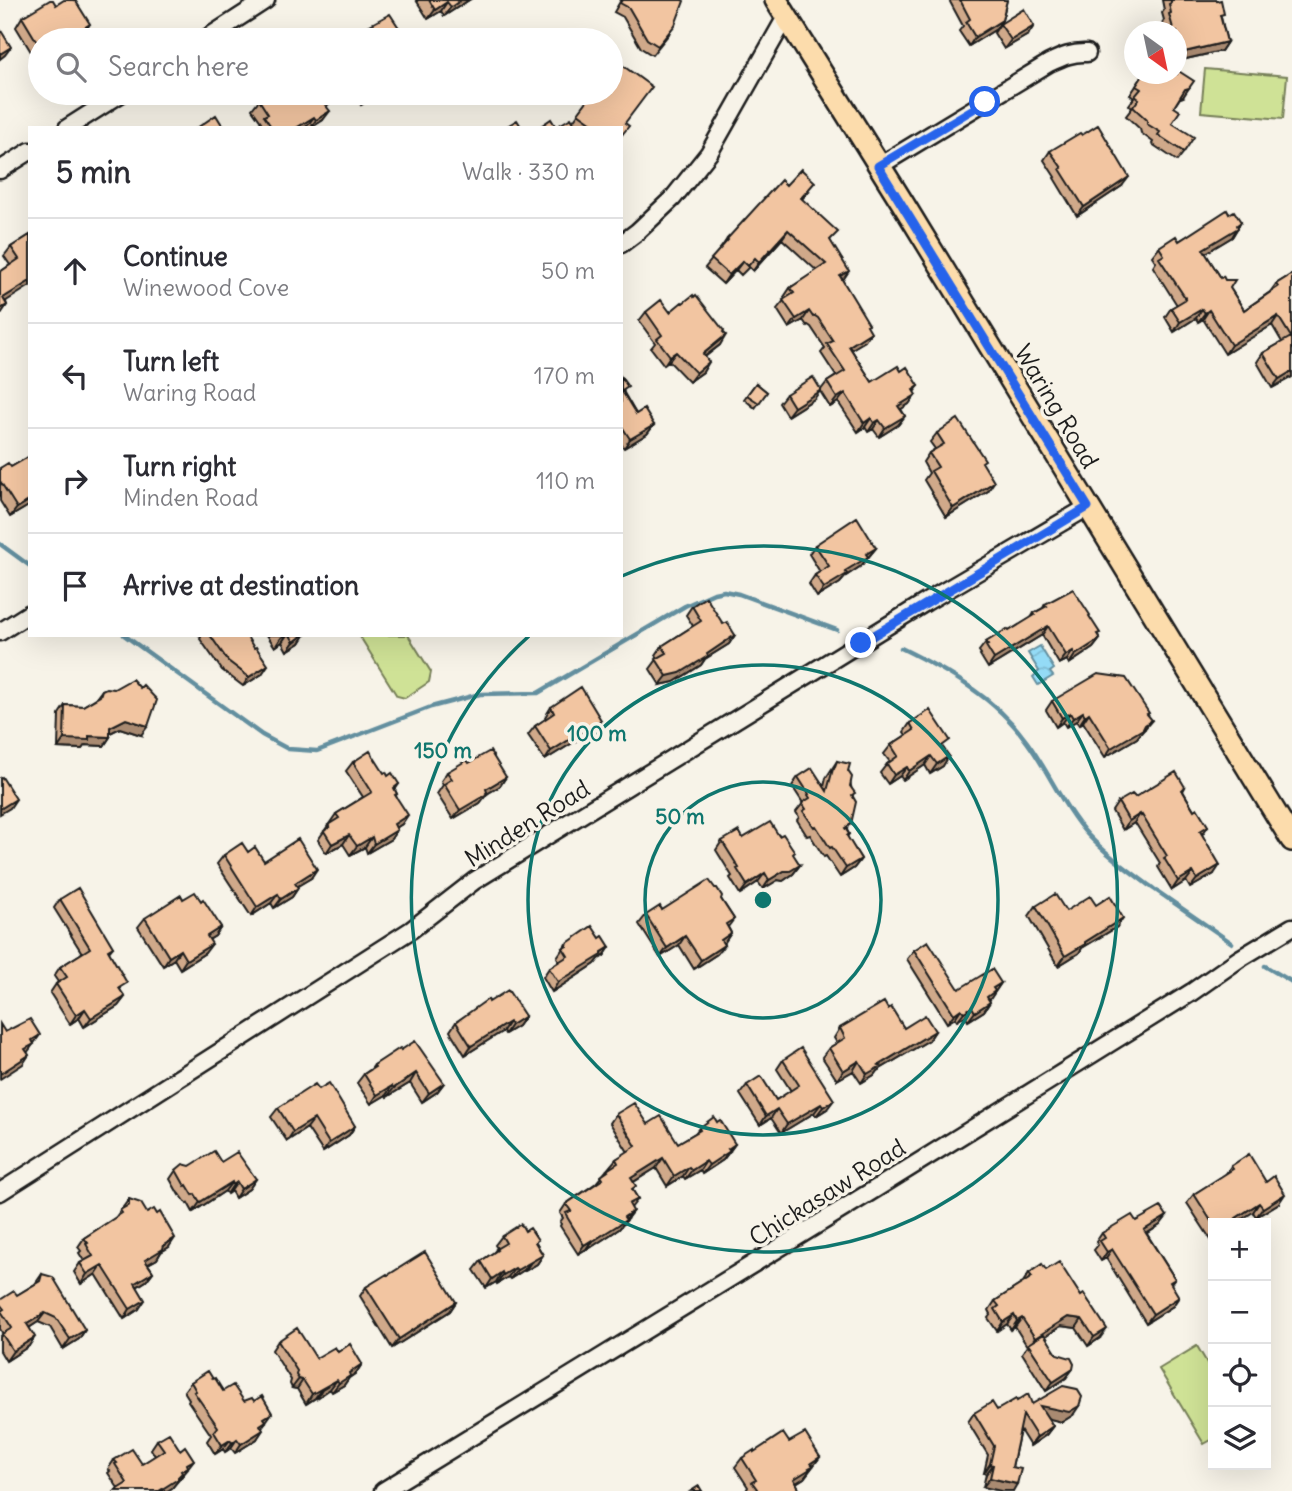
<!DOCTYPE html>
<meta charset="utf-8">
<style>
:root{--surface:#fff;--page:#f2f2f3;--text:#2b2b33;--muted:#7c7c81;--line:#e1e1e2}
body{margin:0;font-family:Delius,sans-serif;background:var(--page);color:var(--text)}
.controls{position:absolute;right:21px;bottom:21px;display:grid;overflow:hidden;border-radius:0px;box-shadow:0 7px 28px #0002}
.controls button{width:63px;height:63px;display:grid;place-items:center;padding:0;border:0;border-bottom:2px solid var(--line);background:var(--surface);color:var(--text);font:35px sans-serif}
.compass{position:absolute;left:1124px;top:21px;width:63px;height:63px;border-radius:50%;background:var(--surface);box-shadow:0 7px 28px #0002;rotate:147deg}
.stop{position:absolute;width:21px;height:21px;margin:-16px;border:5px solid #2563eb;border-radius:50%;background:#fff}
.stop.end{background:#2563eb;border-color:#fff;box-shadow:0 2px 7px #0008}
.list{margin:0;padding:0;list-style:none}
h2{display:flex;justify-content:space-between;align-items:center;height:91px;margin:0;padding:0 28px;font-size:30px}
h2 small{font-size:23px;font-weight:400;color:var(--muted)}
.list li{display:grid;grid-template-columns:46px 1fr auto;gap:21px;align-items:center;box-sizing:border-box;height:105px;padding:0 28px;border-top:2px solid var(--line)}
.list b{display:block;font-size:26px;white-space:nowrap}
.list p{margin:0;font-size:23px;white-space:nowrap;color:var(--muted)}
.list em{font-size:23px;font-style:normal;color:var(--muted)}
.icon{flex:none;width:38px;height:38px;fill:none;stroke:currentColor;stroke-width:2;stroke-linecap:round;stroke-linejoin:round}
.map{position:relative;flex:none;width:1292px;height:1491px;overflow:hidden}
.search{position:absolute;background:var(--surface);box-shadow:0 7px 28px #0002;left:28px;top:28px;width:595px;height:77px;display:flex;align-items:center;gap:18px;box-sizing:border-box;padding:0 24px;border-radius:38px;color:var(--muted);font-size:26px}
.panel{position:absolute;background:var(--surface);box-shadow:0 7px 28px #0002;left:28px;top:126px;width:595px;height:511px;border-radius:0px}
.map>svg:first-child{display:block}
.garden{fill:#cfe296;stroke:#767f59;stroke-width:2}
.water{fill:url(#water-waves);stroke:#648f9f;stroke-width:2}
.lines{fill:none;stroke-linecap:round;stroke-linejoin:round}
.stream{stroke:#648f9f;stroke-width:4.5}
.minor-casing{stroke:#1c1c1c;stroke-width:21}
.major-casing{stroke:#1c1c1c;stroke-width:26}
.minor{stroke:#f7f3e8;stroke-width:16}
.major{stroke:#fcdcac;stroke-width:21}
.wall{fill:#d0a98a;stroke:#1c1c1c;stroke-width:2}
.shaded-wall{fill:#a98a71;stroke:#1c1c1c;stroke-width:2}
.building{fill:#f2c5a1;stroke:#1c1c1c;stroke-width:2}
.route{stroke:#2563eb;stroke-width:9}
.ring{fill:none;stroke:#0f766e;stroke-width:3.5}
.labels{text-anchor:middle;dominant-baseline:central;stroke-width:7;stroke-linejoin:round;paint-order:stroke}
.street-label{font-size:24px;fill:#1c1c1c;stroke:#f7f3e8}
.centre{fill:#0f766e;stroke:#f7f3e8;stroke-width:3.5}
.ring-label{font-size:21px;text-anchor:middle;font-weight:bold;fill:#0f766e;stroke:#f7f3e8;stroke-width:7;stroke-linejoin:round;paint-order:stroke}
</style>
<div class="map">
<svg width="1292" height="1491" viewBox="0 0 1292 1491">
<defs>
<pattern id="water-waves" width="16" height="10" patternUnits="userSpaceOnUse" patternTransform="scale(1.75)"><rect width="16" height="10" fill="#94dbf6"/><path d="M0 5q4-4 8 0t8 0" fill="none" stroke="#7fbbd2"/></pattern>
</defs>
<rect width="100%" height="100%" fill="#f7f3e8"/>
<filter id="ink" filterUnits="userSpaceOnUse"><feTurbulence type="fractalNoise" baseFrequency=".0143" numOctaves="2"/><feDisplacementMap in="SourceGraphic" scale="14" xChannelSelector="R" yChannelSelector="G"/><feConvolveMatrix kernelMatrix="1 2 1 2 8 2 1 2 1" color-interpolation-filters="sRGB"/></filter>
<g filter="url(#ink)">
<!-- garden -->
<path class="garden" d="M 1205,69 L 1287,76 L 1283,119 L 1201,112 Z
M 359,635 L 408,635 L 431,672 L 429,682 L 405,698 L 397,696 Z
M 1197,1346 L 1213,1373 L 1213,1439 L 1204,1444 L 1159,1369 Z"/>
<!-- water -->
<path class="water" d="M 1040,646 L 1054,669 L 1050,672 L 1053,676 L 1038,685 L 1033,677 L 1039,671 L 1028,653 Z"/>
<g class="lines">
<!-- stream -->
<path class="stream" d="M 0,544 L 30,566
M 124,635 L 262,735 L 288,749 L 317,751 L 431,707 L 480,694 L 538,693 L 685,606 L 714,593 L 724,591 L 739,594 L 837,630
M 901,648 C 948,671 996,698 1027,742 C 1049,772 1063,807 1088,835 C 1108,856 1131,872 1154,889 C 1180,907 1206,925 1232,943
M 1265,966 L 1292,982"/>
<!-- minor casing -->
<g class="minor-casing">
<path id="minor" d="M 204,40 L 266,0
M 67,128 L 122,93
M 879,166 L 1049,63 C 1062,57 1073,52 1087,53
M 0,170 L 30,151
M 621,244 L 637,232 L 673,198 L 709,153 L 786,17
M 0,632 L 30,613
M 0,1192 L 411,930 L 474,881 L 926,602 L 1088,507
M 383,1491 L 885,1183 L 1192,992 L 1239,959 L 1292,927"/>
</g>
<!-- major casing -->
<g class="major-casing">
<path id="major" d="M 776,0 L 902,202 L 1292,840"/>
</g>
<!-- minor -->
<use href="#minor" class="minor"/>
<!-- major -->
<use href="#major" class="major"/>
</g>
<!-- wall -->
<path class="wall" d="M 416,0 L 469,0 L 444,16 L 441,11 L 428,19 Z
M 621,0 L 682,0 L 669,34 L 652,55 L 641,48 L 623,17 L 614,12 Z
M 949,0 L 1007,0 L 1002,20 L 996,29 L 969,46 L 959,31 L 963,26 Z
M 1162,0 L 1217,0 L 1227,42 L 1221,51 L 1177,61 L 1177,32 L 1165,32 L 1162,23 L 1164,20 L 1162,13 L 1164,10 Z
M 56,5 L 84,33 L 40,40 L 40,57 L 36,60 L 16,27 L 22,17 Z
M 1000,24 L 1028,35 L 1004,49 L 994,33 Z
M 1144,74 L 1183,97 L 1180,98 L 1174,107 L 1172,123 L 1184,152 L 1177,161 L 1152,144 L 1153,142 L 1141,133 L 1140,129 L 1126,116 L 1132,108 L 1129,105 L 1134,98 L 1130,95 Z
M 353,93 L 379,93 L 361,105 Z
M 593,93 L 621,128 L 580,128 L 574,123 L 556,127 L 573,121 Z
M 259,100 L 327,107 L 323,120 L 311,128 L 309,128 L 307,126 L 304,128 L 260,128 L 258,125 L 261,122 L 252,109 Z
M 1050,151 L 1122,186 L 1077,216 L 1054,178 L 1055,177 L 1044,160 Z
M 786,185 L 809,191 L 802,199 L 831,242 L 842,280 L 867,326 L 865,341 L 851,349 L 872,382 L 901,371 L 919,386 L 914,392 L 909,404 L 901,409 L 905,416 L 898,425 L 879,437 L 873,429 L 868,432 L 865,427 L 858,432 L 838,402 L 830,407 L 820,391 L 827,382 L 836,376 L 821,353 L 825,348 L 811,327 L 808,325 L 807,326 L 803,320 L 789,328 L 777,309 L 785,299 L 784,297 L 790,288 L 817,271 L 782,239 L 753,271 L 749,267 L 741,275 L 736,270 L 723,284 L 705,268 L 721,248 L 727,239 Z
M 1229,214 L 1241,222 L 1232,237 L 1205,253 L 1221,278 L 1230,288 L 1244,310 L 1270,292 L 1276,284 L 1292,274 L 1292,377 L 1272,388 L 1257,362 L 1263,353 L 1282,342 L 1272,325 L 1225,354 L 1203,319 L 1198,322 L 1196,318 L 1174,332 L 1165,317 L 1171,308 L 1177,305 L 1153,267 L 1156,262 L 1152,256 L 1159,247 L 1179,241 Z
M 30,235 L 6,302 L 7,305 L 0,314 L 0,272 L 10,265 L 4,256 L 11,247 Z
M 683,303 L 723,332 L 720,345 L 705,357 L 703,372 L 689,382 L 669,361 L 664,365 L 651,348 L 655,343 L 639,321 L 646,312 L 670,312 Z
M 621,377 L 624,393 L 636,414 L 654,425 L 647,434 L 624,448 L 621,444 Z
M 756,383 L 767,392 L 755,408 L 744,399 Z
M 786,394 L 814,399 L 787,416 L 779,403 Z
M 937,433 L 982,463 L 988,491 L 946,517 L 924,480 L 929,473 L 923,462 L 929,453 L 935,449 L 930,442 Z
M 30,456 L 30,505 L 10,517 L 0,501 L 0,468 L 11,467 Z
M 815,545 L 876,548 L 861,566 L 846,576 L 840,583 L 817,597 L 809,584 L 815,575 L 820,572 L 809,554 Z
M 1045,604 L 1089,616 L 1100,639 L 1093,648 L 1069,664 L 1067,660 L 1059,664 L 1042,635 L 988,668 L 980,655 L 981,654 L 979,651 L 986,642 L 1009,631 L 1031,618 L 1034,613 L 1043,608 Z
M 692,606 L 723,624 L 735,635 L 729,644 L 705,659 L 701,665 L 674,682 L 660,685 L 650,669 L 658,658 L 656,655 L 662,646 L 693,626 L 686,615 Z
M 199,635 L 246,635 L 262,674 L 243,686 L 222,670 L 200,639 L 201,637 Z
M 267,635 L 305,635 L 300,643 L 287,651 L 282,642 L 275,647 Z
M 102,690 L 141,735 L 120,728 L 110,733 L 110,737 L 104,746 L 85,745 L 82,749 L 58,748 L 59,714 L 65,705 L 83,706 L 96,698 Z
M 1052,701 L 1148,714 L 1145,729 L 1142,731 L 1137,738 L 1105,757 L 1083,722 L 1079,725 L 1076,721 L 1066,727 L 1063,722 L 1056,727 L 1046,710 Z
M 551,707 L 595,729 L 545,760 L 528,735 L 535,726 L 546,719 L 545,717 Z
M 910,723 L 944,749 L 943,766 L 930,774 L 925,765 L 903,780 L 900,776 L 888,784 L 880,773 L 887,764 L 890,762 L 884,754 L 891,745 L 906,735 L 904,732 Z
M 837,761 L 848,771 L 853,796 L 847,830 L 849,834 L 847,837 L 861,859 L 854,868 L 840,877 L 826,856 L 824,857 L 810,835 L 807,836 L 797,820 L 799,817 L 796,812 L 803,803 L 792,786 L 798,777 L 824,787 L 826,778 Z
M 353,762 L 384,773 L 399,784 L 395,790 L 397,794 L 396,795 L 402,824 L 396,828 L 391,839 L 367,853 L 365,847 L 350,855 L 343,844 L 326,853 L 318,840 L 336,814 L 363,797 L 346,771 Z
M 469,763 L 506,777 L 500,786 L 487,794 L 480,803 L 453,819 L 437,794 L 443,785 L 441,781 L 447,772 Z
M 1185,787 L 1183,791 L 1194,810 L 1208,826 L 1202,835 L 1214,874 L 1190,888 L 1186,881 L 1172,890 L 1158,867 L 1160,863 L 1136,824 L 1135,825 L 1134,823 L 1123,830 L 1112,811 L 1118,802 L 1135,797 Z
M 779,836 L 800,865 L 793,874 L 783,881 L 778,880 L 763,889 L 758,882 L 740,894 L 730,878 L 732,876 L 716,850 L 722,841 L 743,838 Z
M 248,852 L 264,861 L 311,878 L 297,886 L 298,888 L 292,897 L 274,908 L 271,903 L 251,916 L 217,864 L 224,855 Z
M 60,899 L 113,947 L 109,952 L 121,992 L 125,997 L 118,1006 L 84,1027 L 79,1018 L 70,1024 L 50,993 L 56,984 L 58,982 L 54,976 L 60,967 L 82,953 L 54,908 Z
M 721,899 L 734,919 L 728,927 L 731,933 L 723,944 L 724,945 L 717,954 L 694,969 L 679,945 L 660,957 L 639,924 L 646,915 L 662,910 Z
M 201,901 L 221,927 L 215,936 L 209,940 L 205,953 L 180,969 L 174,959 L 163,966 L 138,927 L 145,918 Z
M 1096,905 L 1117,927 L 1082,948 L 1079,953 L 1058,966 L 1029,916 L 1036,906 L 1066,911 Z
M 600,938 L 610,947 L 604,956 L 599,959 L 595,964 L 552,992 L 543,977 L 549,968 L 559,961 L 557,957 L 566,944 Z
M 914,950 L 959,989 L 1001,983 L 989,1000 L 990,1002 L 984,1011 L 968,1021 L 965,1016 L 957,1021 L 955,1018 L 947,1023 L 907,959 Z
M 489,1002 L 525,1016 L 518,1026 L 505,1034 L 503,1031 L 465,1055 L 450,1031 L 456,1022 Z
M 888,1009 L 904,1028 L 935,1031 L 929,1040 L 877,1071 L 874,1075 L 861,1083 L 853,1071 L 837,1080 L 822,1057 L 829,1048 L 837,1043 L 834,1038 L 840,1028 Z
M 401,1050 L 444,1083 L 437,1092 L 422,1102 L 410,1083 L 387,1097 L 386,1095 L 371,1104 L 357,1083 L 364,1074 L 371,1069 L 374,1065 Z
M 783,1060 L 827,1109 L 816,1116 L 814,1113 L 781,1133 L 771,1118 L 760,1125 L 740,1094 L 747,1085 L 776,1100 L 791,1091 L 777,1069 Z
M 319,1089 L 355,1126 L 349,1135 L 323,1152 L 307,1128 L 287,1141 L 271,1117 L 278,1108 Z
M 616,1114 L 648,1124 L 678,1143 L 695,1133 L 699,1128 L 735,1144 L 723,1160 L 702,1174 L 700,1170 L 685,1179 L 683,1176 L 667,1186 L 656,1168 L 634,1182 L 633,1191 L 638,1199 L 631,1208 L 627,1220 L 619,1229 L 587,1250 L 586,1249 L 578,1254 L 560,1226 L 561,1224 L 560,1222 L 563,1218 L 560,1213 L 566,1204 L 596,1183 L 616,1159 L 628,1152 L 610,1123 Z
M 221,1162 L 256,1179 L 249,1189 L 235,1198 L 231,1191 L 227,1194 L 225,1191 L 193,1212 L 188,1203 L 187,1204 L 180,1194 L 179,1195 L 170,1179 L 176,1170 L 190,1166 Z
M 1231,1166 L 1266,1182 L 1279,1203 L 1256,1217 L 1253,1212 L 1213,1223 L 1213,1243 L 1187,1203 L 1194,1194 L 1225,1175 Z
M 129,1199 L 169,1247 L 161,1252 L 157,1259 L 148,1264 L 153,1272 L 146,1281 L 137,1287 L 139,1309 L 124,1319 L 96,1274 L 81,1284 L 74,1272 L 80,1263 L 84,1261 L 79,1253 L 81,1251 L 78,1247 L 84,1238 L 115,1218 Z
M 1167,1216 L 1160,1225 L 1147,1234 L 1175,1279 L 1171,1284 L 1173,1306 L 1146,1323 L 1106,1258 L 1101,1261 L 1094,1250 L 1098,1245 L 1096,1242 L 1102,1233 L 1136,1221 Z
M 525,1231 L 536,1243 L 543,1255 L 537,1264 L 525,1271 L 524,1270 L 510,1279 L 508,1277 L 497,1284 L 496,1282 L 486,1288 L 474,1270 L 481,1261 L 493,1253 L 497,1248 L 495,1245 L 502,1236 Z
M 1046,1270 L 1100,1338 L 1088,1346 L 1076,1328 L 1061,1326 L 1046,1336 L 1066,1378 L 1046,1391 L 1022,1353 L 1027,1346 L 1015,1327 L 1011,1330 L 1007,1324 L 997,1331 L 988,1318 L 991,1314 L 989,1310 L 995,1301 L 1023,1283 L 1023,1282 L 1029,1273 Z
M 42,1274 L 85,1330 L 79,1339 L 63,1349 L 50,1327 L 38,1322 L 29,1328 L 29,1346 L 6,1361 L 0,1351 L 0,1337 L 3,1334 L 0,1329 L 0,1300 L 17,1295 L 35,1284 Z
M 388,1275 L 456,1302 L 450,1311 L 392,1348 L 360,1296 L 366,1287 Z
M 278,1341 L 316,1358 L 338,1352 L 362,1364 L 356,1373 L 349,1378 L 344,1385 L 332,1392 L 330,1389 L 306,1404 L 297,1389 L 292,1388 L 290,1384 L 291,1380 L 272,1350 Z
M 213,1379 L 223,1391 L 244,1401 L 266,1422 L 261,1427 L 257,1439 L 235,1453 L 231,1448 L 225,1452 L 223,1449 L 215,1454 L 207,1441 L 211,1435 L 188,1401 L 189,1399 L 184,1391 L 191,1382 Z
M 1017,1401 L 1032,1404 L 1073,1415 L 1062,1422 L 1048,1418 L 1053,1426 L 1046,1435 L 1030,1446 L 1020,1430 L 1012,1467 L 1013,1491 L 1001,1491 L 983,1487 L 986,1474 L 984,1473 L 988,1455 L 968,1422 L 974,1413 L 997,1410 Z
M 157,1440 L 188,1469 L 172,1488 L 167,1491 L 115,1491 L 118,1488 L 108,1473 L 110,1471 L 108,1469 L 114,1460 L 142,1464 L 155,1456 L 151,1449 Z
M 789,1442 L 820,1457 L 804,1478 L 796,1483 L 800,1491 L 746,1491 L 748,1487 L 735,1467 L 742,1458 L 754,1452 Z"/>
<!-- shaded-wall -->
<path class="shaded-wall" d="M 461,0 L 469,0 L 444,16 L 451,7 Z
M 447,2 L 441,11 L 428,19 L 435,10 Z
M 1002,20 L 996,29 L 969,46 L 975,37 Z
M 90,24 L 84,33 L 72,40 L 64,40 Z
M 1034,26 L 1028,35 L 1004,49 L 1011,40 Z
M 1227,42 L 1221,51 L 1177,61 L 1177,57 L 1180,53 Z
M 11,47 L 5,55 L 0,59 L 0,54 Z
M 1189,88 L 1183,97 L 1179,98 L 1185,89 Z
M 372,93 L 379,93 L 361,105 L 367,96 Z
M 330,111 L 323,120 L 310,128 L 316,120 Z
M 314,117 L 307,126 L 304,128 L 296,128 Z
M 1129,177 L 1122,186 L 1077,216 L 1084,207 Z
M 1241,222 L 1232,237 L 1196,259 L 1203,249 Z
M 788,230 L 782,239 L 753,271 L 759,262 Z
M 743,261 L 736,270 L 723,284 L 729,275 Z
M 849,271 L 843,280 L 840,276 Z
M 30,281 L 30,286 L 0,305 L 3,298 Z
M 7,305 L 1,314 L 0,314 L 0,309 Z
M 1202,309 L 1196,318 L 1174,332 L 1180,322 Z
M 1209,310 L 1203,319 L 1198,322 L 1205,313 Z
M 809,311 L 803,320 L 789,328 L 796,319 Z
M 1278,316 L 1272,325 L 1225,354 L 1231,345 Z
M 871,332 L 865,341 L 842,355 L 849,346 Z
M 726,335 L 720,345 L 696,363 L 703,354 Z
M 676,352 L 669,361 L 664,365 L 670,356 Z
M 709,362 L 703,372 L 689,382 L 696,373 Z
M 1292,371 L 1292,377 L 1272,388 L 1279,379 Z
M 821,390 L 814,399 L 787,416 L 794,407 Z
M 845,393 L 838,402 L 830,407 L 837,398 Z
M 916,395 L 909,404 L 892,415 L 898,406 Z
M 905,416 L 898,425 L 879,437 L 885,428 Z
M 871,418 L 865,427 L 858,432 L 864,423 Z
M 879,420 L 873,429 L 868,432 L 874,423 Z
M 654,425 L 647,434 L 624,448 L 630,439 Z
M 994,482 L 988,491 L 946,517 L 953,508 Z
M 30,500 L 30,505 L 10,517 L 17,508 Z
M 876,548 L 861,566 L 846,576 L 840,583 L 817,597 L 824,588 L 866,554 Z
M 1048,626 L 1042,635 L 988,668 L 994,659 Z
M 286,635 L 287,635 L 282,642 L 275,647 L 281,638 Z
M 303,635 L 305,635 L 300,643 L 287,651 L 294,642 Z
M 735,635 L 729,644 L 705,659 L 701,665 L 674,682 L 660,685 L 667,676 L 707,654 Z
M 1100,639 L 1093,648 L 1069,664 L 1075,655 Z
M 1073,651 L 1067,660 L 1059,664 L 1066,655 Z
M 268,665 L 262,674 L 243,686 L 249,677 Z
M 1083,712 L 1076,721 L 1066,727 L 1073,718 Z
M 1070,713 L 1063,722 L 1056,727 L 1062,718 Z
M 1089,713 L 1083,722 L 1079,725 L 1085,716 Z
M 126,719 L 148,726 L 141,735 L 120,728 L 104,736 L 110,727 Z
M 601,720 L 595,729 L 545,760 L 551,751 Z
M 1152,720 L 1137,738 L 1105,757 L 1111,748 Z
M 89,736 L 110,737 L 104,746 L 85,745 L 82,749 L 58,748 L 64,739 Z
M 931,756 L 925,765 L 903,780 L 909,771 Z
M 949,756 L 943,766 L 930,774 L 937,764 Z
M 907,767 L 900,776 L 888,784 L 894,775 Z
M 506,777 L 500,786 L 485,795 L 487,794 L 480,803 L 453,819 L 460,810 L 486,789 Z
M 16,799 L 10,808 L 0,814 L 0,809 Z
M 1140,814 L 1134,823 L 1123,830 L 1129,821 Z
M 408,815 L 402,824 L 388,833 L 394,824 Z
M 397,830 L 391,839 L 367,853 L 374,844 Z
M 349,835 L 343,844 L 326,853 L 332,844 Z
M 372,837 L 365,847 L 350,855 L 357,846 Z
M 861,859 L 854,868 L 840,877 L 846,868 Z
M 800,865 L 793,874 L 783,881 L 778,880 L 763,889 L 769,880 L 784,871 Z
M 1220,865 L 1214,874 L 1190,888 L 1197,879 Z
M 317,869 L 311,878 L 288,892 L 295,883 Z
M 1193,872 L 1186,881 L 1172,890 L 1178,881 Z
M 765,873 L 758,882 L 740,894 L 747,885 Z
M 298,888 L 292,897 L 274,908 L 281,899 Z
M 278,894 L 271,903 L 251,916 L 257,907 Z
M 1123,918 L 1117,927 L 1082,948 L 1079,953 L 1058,966 L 1065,956 L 1085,942 Z
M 221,927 L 215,936 L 200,945 L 207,936 Z
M 731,933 L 725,942 L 714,950 L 721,940 Z
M 685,936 L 679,945 L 660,957 L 667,948 Z
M 212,944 L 205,953 L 180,969 L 186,960 Z
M 724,945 L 717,954 L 694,969 L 701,960 Z
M 610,947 L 604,956 L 599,959 L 595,964 L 552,992 L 558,982 Z
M 180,950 L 174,959 L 163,966 L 169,957 Z
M 1001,983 L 989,1001 L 981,1006 L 993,988 Z
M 125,997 L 118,1006 L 84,1027 L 91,1018 Z
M 990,1002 L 984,1011 L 968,1021 L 975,1012 Z
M 972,1007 L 965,1016 L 957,1021 L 964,1012 Z
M 85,1009 L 79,1018 L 70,1024 L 76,1015 Z
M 961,1009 L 955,1018 L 947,1023 L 954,1014 Z
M 525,1016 L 518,1026 L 505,1034 L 511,1025 Z
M 509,1022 L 503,1031 L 465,1055 L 471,1046 Z
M 935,1031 L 929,1040 L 877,1071 L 874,1075 L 861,1083 L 867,1074 L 879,1065 Z
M 40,1035 L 27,1053 L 19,1058 L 32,1040 Z
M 29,1055 L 23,1064 L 0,1079 L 0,1074 Z
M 859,1061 L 853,1071 L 837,1080 L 843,1071 Z
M 416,1073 L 410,1083 L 387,1097 L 394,1088 Z
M 444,1083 L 437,1092 L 422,1102 L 429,1093 Z
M 392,1086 L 386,1095 L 371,1104 L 377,1095 Z
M 834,1100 L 827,1109 L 816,1116 L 823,1107 Z
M 821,1104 L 814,1113 L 781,1133 L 787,1124 Z
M 777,1109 L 771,1118 L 760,1125 L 766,1116 Z
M 314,1119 L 307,1128 L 287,1141 L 293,1132 Z
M 355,1126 L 349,1135 L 323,1152 L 329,1143 Z
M 735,1144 L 723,1160 L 702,1174 L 709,1165 Z
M 663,1158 L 656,1168 L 625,1187 L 631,1178 Z
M 706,1161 L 700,1170 L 685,1179 L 692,1170 Z
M 689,1167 L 683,1176 L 667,1186 L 674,1176 Z
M 256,1179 L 249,1189 L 235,1198 L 241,1189 Z
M 232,1182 L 225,1191 L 193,1212 L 200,1202 Z
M 237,1182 L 231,1191 L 227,1194 L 233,1185 Z
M 1285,1194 L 1279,1203 L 1256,1217 L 1263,1208 Z
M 1259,1203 L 1253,1212 L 1236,1223 L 1236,1218 Z
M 633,1211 L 619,1229 L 587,1250 L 593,1241 Z
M 1167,1216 L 1160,1225 L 1138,1239 L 1144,1230 Z
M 175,1238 L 169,1247 L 161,1252 L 157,1259 L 139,1269 L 145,1260 Z
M 592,1240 L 586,1249 L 578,1254 L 584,1245 Z
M 1112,1249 L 1106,1258 L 1101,1261 L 1107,1252 Z
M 543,1255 L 537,1264 L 525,1271 L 531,1262 Z
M 531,1261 L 524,1270 L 510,1279 L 517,1270 Z
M 102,1265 L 96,1274 L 81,1284 L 87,1274 Z
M 515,1268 L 508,1277 L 497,1284 L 503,1275 Z
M 153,1272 L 146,1281 L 128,1292 L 135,1283 Z
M 502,1272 L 496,1282 L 486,1288 L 492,1279 Z
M 1179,1297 L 1173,1306 L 1146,1323 L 1153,1314 Z
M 145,1300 L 139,1309 L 124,1319 L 130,1309 Z
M 456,1302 L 450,1311 L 392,1348 L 399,1339 Z
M 45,1313 L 38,1322 L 21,1333 L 27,1324 Z
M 1014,1315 L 1007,1324 L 997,1331 L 1003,1322 Z
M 1068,1317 L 1082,1319 L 1076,1328 L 1061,1326 L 1028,1348 L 1035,1338 Z
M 1022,1318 L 1015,1327 L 1011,1330 L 1017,1321 Z
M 1107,1329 L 1100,1338 L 1088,1346 L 1094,1337 Z
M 85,1330 L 79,1339 L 63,1349 L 70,1339 Z
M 35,1337 L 29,1346 L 6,1361 L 13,1351 Z
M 362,1364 L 356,1373 L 349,1378 L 344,1385 L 332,1392 L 339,1383 L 349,1373 Z
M 1073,1369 L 1066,1378 L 1046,1391 L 1053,1382 Z
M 299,1379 L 303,1380 L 297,1389 L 292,1388 Z
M 337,1380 L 330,1389 L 316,1399 L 322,1389 Z
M 322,1388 L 315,1398 L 306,1404 L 312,1394 Z
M 1040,1406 L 1079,1406 L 1073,1415 L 1062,1422 L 1034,1415 Z
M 272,1413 L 260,1430 L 253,1434 L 264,1418 Z
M 1053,1426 L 1046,1435 L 1030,1446 L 1037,1437 Z
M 263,1430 L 257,1439 L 235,1453 L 241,1444 Z
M 237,1439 L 231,1448 L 225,1452 L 232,1443 Z
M 230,1440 L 223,1449 L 215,1454 L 222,1445 Z
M 820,1457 L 804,1478 L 788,1488 L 794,1479 L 811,1463 Z
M 194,1460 L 172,1488 L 167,1491 L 159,1491 L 187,1464 Z
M 990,1464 L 993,1465 L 986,1474 L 984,1473 Z
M 990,1478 L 1017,1484 L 1013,1491 L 1001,1491 L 983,1487 Z"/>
<!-- building -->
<path class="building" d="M 50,0 L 53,0 L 56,5 L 64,0 L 75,0 L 90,24 L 64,40 L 40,40 L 40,47 L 22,17 Z
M 429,0 L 461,0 L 451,7 L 447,2 L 435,10 Z
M 622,0 L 682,0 L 684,1 L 675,25 L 658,46 L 647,39 L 629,8 L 620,3 Z
M 960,0 L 1007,0 L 1002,20 L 975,37 L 966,22 L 970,19 Z
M 1171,0 L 1217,0 L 1217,1 L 1221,0 L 1224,14 L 1220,15 L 1227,42 L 1180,53 L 1177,41 L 1177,32 L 1174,32 L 1169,14 L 1171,13 L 1169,4 L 1171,3 Z
M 1024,9 L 1034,26 L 1011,40 L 1000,24 Z
M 390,14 L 407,40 L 350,40 L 350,39 L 360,33 L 359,31 Z
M 0,29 L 11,47 L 0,54 Z
M 611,57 L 652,87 L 625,123 L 629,126 L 621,136 L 621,128 L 599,128 L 578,113 L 593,93 L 611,93 Z
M 1177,70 L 1194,81 L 1189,88 L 1185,89 L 1174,107 L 1180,111 L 1172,123 L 1194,137 L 1184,152 L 1158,135 L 1160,132 L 1147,124 L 1147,120 L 1133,107 L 1139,99 L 1135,96 L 1141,89 L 1136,86 L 1144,74 L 1149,75 L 1150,74 L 1177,74 Z
M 270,93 L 322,93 L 329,104 L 326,106 L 330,111 L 316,120 L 314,117 L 296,128 L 272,128 L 264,116 L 268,114 L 259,100 Z
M 216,115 L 224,128 L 197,128 Z
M 571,118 L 577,128 L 538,128 L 551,119 L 556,127 Z
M 517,120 L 522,128 L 504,128 Z
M 1098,125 L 1129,177 L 1084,207 L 1060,169 L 1062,168 L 1050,151 L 1080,133 L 1082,135 Z
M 801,169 L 815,182 L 801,198 L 838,232 L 830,240 L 849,271 L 840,276 L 869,324 L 867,325 L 871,332 L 849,346 L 872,382 L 898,366 L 901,371 L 907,367 L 919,386 L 913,390 L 916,395 L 898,406 L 905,416 L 885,428 L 879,420 L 874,423 L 871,418 L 864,423 L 845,393 L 837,398 L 827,382 L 845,371 L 827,344 L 833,341 L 818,318 L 815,316 L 813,317 L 809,311 L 796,319 L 783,300 L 794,293 L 790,288 L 826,264 L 788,230 L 759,262 L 755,258 L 748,266 L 743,261 L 729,275 L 711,259 L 728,240 L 727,239 L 781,180 L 786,185 Z
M 1227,210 L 1229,214 L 1234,211 L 1241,222 L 1237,225 L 1238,228 L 1203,249 L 1221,278 L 1223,276 L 1225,280 L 1235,280 L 1230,288 L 1244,310 L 1278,287 L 1276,284 L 1292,274 L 1292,371 L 1279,379 L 1263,353 L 1291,337 L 1278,316 L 1231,345 L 1209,310 L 1205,313 L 1202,309 L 1180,322 L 1171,308 L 1186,299 L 1159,258 L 1164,255 L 1159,247 L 1176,236 L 1179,241 Z
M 30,235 L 30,281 L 3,298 L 7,305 L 0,309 L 0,272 L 19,259 L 11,247 Z
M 693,295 L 694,297 L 696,295 L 724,331 L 723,332 L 726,335 L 703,354 L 709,362 L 696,373 L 676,352 L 670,356 L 657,339 L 662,335 L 646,312 L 661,300 L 670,312 L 682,302 L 683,303 Z
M 621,377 L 628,387 L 622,391 L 636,414 L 644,409 L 654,425 L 630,439 L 621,425 Z
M 813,377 L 821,390 L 794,407 L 786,394 Z
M 756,383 L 767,392 L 759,403 L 747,395 Z
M 958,419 L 985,460 L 982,462 L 994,482 L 953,508 L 931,471 L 938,467 L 929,453 L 944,444 L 937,433 Z
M 30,456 L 30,500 L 17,508 L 0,481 L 0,468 L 8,463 L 11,467 Z
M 857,517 L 876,548 L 866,554 L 868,557 L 845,571 L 847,574 L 824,588 L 815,575 L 829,566 L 815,545 Z
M 1073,589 L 1090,615 L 1089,616 L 1100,633 L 1097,634 L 1100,639 L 1075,655 L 1073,651 L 1066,655 L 1048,626 L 994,659 L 986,646 L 988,645 L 986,642 L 1007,629 L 1009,631 L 1035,615 L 1034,613 L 1047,606 L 1045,604 Z
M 706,597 L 723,624 L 727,622 L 735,635 L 707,654 L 708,656 L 680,673 L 667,676 L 656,659 L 667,653 L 662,646 L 701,621 L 692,606 Z
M 210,635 L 246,635 L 254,648 L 256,647 L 268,665 L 249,677 L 228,661 Z
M 290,635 L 303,635 L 294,642 Z
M 1098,674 L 1126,678 L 1149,713 L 1147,714 L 1152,720 L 1145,725 L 1143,729 L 1111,748 L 1089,713 L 1085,716 L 1083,712 L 1073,718 L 1070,713 L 1062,718 L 1052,701 Z
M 132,679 L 140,688 L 143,685 L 157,700 L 148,726 L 126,719 L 110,727 L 110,737 L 89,736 L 89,740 L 64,739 L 65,705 L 83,706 L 100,696 L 102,690 L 106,688 L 114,689 Z
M 581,687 L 601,720 L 551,751 L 535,726 L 554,713 L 551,707 Z
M 930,710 L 950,740 L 942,746 L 949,756 L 937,764 L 931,756 L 909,771 L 907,767 L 894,775 L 887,764 L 898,756 L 891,745 L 914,730 L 910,723 Z
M 370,751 L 384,773 L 386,772 L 388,776 L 392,773 L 399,784 L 394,788 L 397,794 L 395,795 L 408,815 L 394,824 L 397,830 L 374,844 L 372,837 L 357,846 L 349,835 L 332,844 L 324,831 L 330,827 L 328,825 L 339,818 L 336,814 L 372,792 L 353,762 Z
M 490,751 L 506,777 L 486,789 L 487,792 L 486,793 L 487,794 L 460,810 L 444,784 L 452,779 L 447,772 L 467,760 L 469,763 Z
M 837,761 L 850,764 L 848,771 L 852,777 L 850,786 L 855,793 L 852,795 L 856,802 L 851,824 L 845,828 L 849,834 L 847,836 L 861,859 L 846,868 L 832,847 L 830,848 L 816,826 L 814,827 L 803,811 L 806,809 L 802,803 L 810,798 L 808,795 L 809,794 L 798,777 L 812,768 L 827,791 L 833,769 L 834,769 Z
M 1176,772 L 1185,787 L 1182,790 L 1194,810 L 1197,808 L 1208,826 L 1200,831 L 1220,865 L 1197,879 L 1193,872 L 1178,881 L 1164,858 L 1167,856 L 1142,815 L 1141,816 L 1140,814 L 1129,821 L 1118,802 L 1132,794 L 1135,797 Z
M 2,777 L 16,799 L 0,809 L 0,778 Z
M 770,822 L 779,836 L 783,834 L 795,852 L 793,854 L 800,865 L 790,871 L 784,871 L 769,880 L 765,873 L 747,885 L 737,869 L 739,868 L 722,841 L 739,831 L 743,838 Z
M 298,839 L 317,869 L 295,883 L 298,888 L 281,899 L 278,894 L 257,907 L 224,855 L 242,843 L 248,852 L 255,847 L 264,861 Z
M 709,880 L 715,888 L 717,888 L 722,896 L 721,899 L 734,919 L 726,924 L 731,933 L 721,940 L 724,945 L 701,960 L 685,936 L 667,948 L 646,915 L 660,906 L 662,910 Z
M 78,888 L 113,947 L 108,950 L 127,983 L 119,988 L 125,997 L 91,1018 L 85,1009 L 76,1015 L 56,984 L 67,977 L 60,967 L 90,948 L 60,899 Z
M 195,892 L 201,901 L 203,899 L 221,927 L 207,936 L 212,944 L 186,960 L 180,950 L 169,957 L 145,918 L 181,895 L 183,899 Z
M 1055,894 L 1066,911 L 1090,896 L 1096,905 L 1110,896 L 1123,918 L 1085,942 L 1085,944 L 1065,956 L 1036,906 Z
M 592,926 L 600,938 L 603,936 L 610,947 L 602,952 L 602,955 L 558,982 L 549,968 L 568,956 L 563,948 L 567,946 L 566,944 Z
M 928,941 L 959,989 L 992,969 L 1001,983 L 993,988 L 995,991 L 987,997 L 990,1002 L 975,1012 L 972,1007 L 964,1012 L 961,1009 L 954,1014 L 914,950 Z
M 508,990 L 525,1016 L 511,1025 L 509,1022 L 471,1046 L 456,1022 L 488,999 L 489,1002 Z
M 884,1002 L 888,1009 L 891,1007 L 904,1028 L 925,1015 L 935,1031 L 879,1065 L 881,1066 L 867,1074 L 859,1061 L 843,1071 L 829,1048 L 845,1038 L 840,1028 Z
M 30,1019 L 40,1035 L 32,1040 L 34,1044 L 25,1049 L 29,1055 L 0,1074 L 0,1024 L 5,1032 Z
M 415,1041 L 444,1083 L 429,1093 L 416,1073 L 394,1088 L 392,1086 L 377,1095 L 364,1074 L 375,1067 L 374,1065 L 400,1048 L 401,1050 Z
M 801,1048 L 834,1100 L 823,1107 L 821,1104 L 787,1124 L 777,1109 L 766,1116 L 747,1085 L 761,1076 L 776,1100 L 799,1085 L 783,1060 Z
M 329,1083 L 355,1126 L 329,1143 L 314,1119 L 293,1132 L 278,1108 L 315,1084 L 319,1089 Z
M 634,1103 L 648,1124 L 661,1116 L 678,1143 L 700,1130 L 699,1128 L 714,1117 L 717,1122 L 720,1120 L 735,1144 L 728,1149 L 730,1151 L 709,1165 L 706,1161 L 692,1170 L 689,1167 L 674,1176 L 663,1158 L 631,1178 L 636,1186 L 632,1189 L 638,1199 L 629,1204 L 633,1211 L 624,1217 L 626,1220 L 593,1241 L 592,1240 L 584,1245 L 567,1217 L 568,1216 L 566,1213 L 571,1211 L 566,1204 L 603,1179 L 601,1176 L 608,1171 L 607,1170 L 618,1163 L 616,1159 L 636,1146 L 616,1114 Z
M 214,1151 L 221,1162 L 237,1152 L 256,1179 L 241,1189 L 237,1182 L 233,1185 L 232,1182 L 200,1202 L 195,1194 L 193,1195 L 187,1185 L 185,1186 L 176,1170 L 183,1164 L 190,1166 Z
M 1249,1154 L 1266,1182 L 1274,1176 L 1285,1194 L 1263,1208 L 1259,1203 L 1236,1218 L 1239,1223 L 1213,1224 L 1194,1194 L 1233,1169 L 1231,1166 Z
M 129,1199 L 141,1203 L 147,1213 L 154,1209 L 157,1214 L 160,1212 L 175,1238 L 164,1245 L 163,1249 L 145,1260 L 153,1272 L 135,1283 L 145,1300 L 130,1309 L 102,1265 L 87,1274 L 80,1263 L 93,1256 L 86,1244 L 88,1243 L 84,1238 L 122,1213 L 120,1210 L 129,1205 Z
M 1161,1207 L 1167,1216 L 1144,1230 L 1175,1279 L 1170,1282 L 1179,1297 L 1153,1314 L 1112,1249 L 1107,1252 L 1100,1241 L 1105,1238 L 1102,1233 L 1132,1215 L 1136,1221 Z
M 521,1224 L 525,1231 L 530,1228 L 538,1240 L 535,1242 L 543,1255 L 517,1270 L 515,1268 L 503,1275 L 502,1272 L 492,1279 L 481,1261 L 497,1250 L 496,1249 L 506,1243 L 502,1236 Z
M 425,1252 L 456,1302 L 399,1339 L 366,1287 L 387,1274 L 388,1275 Z
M 1059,1262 L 1081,1296 L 1084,1294 L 1107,1329 L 1094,1337 L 1082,1319 L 1068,1317 L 1035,1338 L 1022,1318 L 1017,1321 L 1014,1315 L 1003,1322 L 995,1309 L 999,1306 L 995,1301 L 1032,1277 L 1029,1273 L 1042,1264 L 1046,1270 Z
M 42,1274 L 53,1277 L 85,1330 L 70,1339 L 56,1318 L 45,1313 L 27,1324 L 35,1337 L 13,1351 L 2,1334 L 12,1328 L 1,1311 L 4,1309 L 0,1304 L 0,1300 L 14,1291 L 17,1295 L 40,1281 Z
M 297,1328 L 316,1358 L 335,1347 L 338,1352 L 350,1344 L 362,1364 L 349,1373 L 350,1376 L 339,1383 L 337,1380 L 312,1394 L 303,1380 L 299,1379 L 296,1375 L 297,1371 L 278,1341 Z
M 1044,1334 L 1057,1354 L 1071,1358 L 1074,1364 L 1073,1369 L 1053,1382 L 1028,1344 Z
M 208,1371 L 213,1379 L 215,1378 L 223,1391 L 233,1385 L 244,1401 L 252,1398 L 254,1401 L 262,1396 L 272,1413 L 264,1418 L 266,1421 L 260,1425 L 263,1430 L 241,1444 L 237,1439 L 232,1443 L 230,1440 L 222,1445 L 214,1432 L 218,1427 L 194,1392 L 196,1391 L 191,1382 Z
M 1063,1386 L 1077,1389 L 1082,1397 L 1079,1406 L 1069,1412 L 1040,1406 L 1053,1426 L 1037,1437 L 1023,1415 L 1012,1467 L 1021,1469 L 1017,1484 L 990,1478 L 993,1465 L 990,1464 L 994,1446 L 974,1413 L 992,1402 L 997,1410 L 1016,1399 L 1017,1401 L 1028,1394 L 1032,1404 Z
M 169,1433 L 180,1450 L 185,1446 L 194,1460 L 187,1464 L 188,1467 L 181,1471 L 182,1473 L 178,1477 L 178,1479 L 159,1491 L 116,1491 L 116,1490 L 127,1483 L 115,1464 L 117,1463 L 114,1460 L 132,1449 L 142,1464 L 164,1450 L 157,1440 Z
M 783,1433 L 789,1442 L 805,1433 L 820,1457 L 811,1463 L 813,1466 L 809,1468 L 810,1469 L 794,1479 L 798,1486 L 797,1487 L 800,1491 L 755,1491 L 757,1489 L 752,1482 L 756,1480 L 742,1458 L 754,1450 L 754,1452 Z
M 699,1486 L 702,1491 L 691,1491 Z"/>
</g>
<g class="lines" filter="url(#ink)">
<!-- route -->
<path class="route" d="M 861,643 L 1088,507 L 878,166 L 985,102"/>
</g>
<!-- distance rings -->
<g class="ring">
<circle cx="763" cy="900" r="118"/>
<circle cx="763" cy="900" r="235"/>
<path d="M622 576A353 353 0 1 1 529 636"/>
</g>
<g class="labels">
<!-- street labels -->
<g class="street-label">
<text transform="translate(1057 406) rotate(59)">Waring Road</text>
<text transform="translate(527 823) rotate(-32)">Minden Road</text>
<text transform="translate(827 1192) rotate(-32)">Chickasaw Road</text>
</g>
</g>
<circle cx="763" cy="900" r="10" class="centre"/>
<g class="ring-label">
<text x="597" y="741">100 m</text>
<text x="443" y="758">150 m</text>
<text x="680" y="824">50 m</text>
</g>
</svg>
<div class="controls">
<button>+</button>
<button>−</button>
<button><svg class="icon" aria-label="locate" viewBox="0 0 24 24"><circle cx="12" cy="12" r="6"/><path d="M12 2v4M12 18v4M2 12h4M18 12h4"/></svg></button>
<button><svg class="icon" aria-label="layers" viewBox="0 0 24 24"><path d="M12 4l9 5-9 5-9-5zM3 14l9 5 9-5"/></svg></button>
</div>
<svg class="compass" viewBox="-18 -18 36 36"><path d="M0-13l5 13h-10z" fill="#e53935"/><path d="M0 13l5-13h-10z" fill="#7c7c81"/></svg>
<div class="stop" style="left:985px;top:102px"></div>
<div class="stop end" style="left:861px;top:643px"></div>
<div class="search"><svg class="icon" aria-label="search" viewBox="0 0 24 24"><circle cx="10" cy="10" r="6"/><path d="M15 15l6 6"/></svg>Search here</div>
<section class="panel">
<h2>5 min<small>Walk · 330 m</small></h2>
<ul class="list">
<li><svg class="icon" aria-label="ahead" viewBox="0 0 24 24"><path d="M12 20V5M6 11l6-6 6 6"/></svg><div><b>Continue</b><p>Winewood Cove</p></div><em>50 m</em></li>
<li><svg class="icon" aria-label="left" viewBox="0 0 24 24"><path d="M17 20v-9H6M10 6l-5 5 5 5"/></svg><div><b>Turn left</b><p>Waring Road</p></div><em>170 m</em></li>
<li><svg class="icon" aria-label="right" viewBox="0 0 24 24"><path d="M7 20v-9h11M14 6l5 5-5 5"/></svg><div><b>Turn right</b><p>Minden Road</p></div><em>110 m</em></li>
<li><svg class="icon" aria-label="arrive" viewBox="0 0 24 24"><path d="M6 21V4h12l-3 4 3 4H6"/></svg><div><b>Arrive at destination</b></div></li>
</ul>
</section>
</div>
